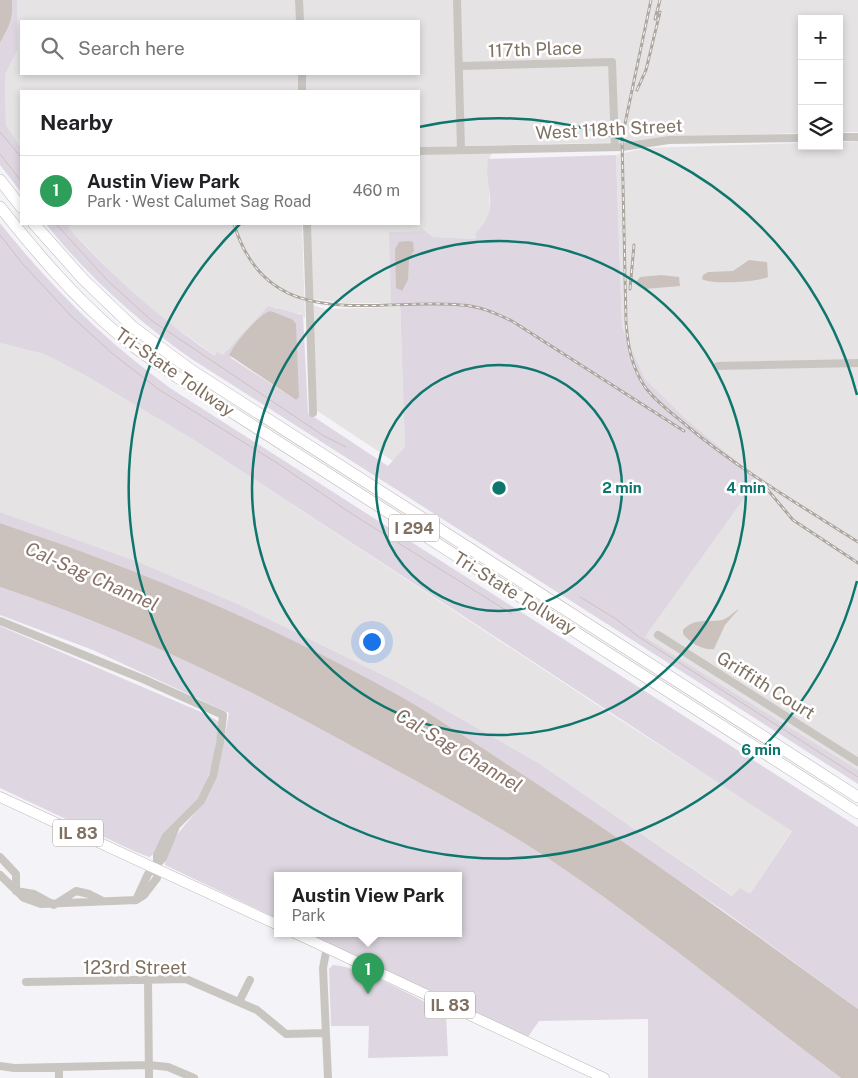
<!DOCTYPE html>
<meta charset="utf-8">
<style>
:root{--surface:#fff;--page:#f2f2f2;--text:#202124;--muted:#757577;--line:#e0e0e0;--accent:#0f766e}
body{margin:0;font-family:"Public Sans",sans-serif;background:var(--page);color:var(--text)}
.controls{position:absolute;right:15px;top:15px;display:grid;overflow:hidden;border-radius:0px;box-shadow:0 2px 8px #0003}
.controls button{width:45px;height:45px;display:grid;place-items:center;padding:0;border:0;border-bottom:1px solid var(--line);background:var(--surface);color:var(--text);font:25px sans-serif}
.you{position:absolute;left:371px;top:641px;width:18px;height:18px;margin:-12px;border:4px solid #fff;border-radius:50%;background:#1a73e8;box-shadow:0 0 0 8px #1a73e833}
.badge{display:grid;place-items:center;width:32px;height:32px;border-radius:50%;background:var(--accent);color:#fff;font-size:16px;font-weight:700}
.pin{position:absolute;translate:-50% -41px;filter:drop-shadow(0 1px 2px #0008)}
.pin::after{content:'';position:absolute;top:26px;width:18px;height:15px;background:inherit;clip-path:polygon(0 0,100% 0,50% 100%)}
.popup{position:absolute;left:274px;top:872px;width:188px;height:65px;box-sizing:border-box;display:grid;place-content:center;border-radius:0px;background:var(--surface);filter:drop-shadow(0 1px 4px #0005);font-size:16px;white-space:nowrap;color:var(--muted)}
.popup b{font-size:19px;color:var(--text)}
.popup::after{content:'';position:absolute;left:50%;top:100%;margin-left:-10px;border:10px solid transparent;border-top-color:var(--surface)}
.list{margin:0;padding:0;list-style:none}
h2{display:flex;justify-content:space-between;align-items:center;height:65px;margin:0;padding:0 20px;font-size:21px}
h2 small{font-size:16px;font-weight:400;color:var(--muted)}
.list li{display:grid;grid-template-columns:32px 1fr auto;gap:15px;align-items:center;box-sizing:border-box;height:70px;padding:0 20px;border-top:1px solid var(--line)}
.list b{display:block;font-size:19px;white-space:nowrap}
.list p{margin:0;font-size:16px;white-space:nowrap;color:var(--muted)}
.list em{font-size:16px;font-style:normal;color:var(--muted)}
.icon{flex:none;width:28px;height:28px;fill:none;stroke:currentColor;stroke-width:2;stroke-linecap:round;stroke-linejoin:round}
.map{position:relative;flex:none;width:858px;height:1078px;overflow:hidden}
.search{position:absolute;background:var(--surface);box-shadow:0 2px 8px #0003;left:20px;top:20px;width:400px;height:55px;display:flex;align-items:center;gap:12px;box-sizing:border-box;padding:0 18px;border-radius:0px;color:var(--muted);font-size:19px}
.panel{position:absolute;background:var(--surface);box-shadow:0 2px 8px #0003;left:20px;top:90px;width:400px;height:135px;border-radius:0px}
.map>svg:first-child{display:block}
.built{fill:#e5e3e4}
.green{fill:#ded7e1;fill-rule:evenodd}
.water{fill:#ccc2bd}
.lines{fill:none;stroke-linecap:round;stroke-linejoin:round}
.stream{stroke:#ccc2bd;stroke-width:1}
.major-casing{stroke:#bcb7b3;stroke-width:11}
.highway-casing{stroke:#bab6b3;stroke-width:12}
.minor{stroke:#c9c6c2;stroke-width:8}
.major{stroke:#fff;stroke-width:10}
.highway{stroke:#fff;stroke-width:11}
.rail-casing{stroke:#ada7a0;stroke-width:3}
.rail{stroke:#fff;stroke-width:1;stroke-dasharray:4;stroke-linecap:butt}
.ring{fill:none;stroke:#0f766e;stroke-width:2.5}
.labels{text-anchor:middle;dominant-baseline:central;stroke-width:5;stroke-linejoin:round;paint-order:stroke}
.shield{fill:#fff;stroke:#a59b90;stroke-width:1}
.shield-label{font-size:16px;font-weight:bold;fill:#7f7061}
.street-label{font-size:18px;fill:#7f7061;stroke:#fff}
.water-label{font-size:19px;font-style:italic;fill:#887166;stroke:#fff}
.centre{fill:#0f766e;stroke:#fff;stroke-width:2.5}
.ring-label{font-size:15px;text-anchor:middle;font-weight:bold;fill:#0f766e;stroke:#fff;stroke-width:5;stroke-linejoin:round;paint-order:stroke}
</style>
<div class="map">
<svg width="858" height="1078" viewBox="0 0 858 1078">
<rect width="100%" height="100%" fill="#f4f3f7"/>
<!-- built -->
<path class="built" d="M 17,0 L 296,0 L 296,21 L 21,21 L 21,74 L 298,74 L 298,91 L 21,91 L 21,148 L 6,125 L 5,75 L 18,49 Z
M 303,0 L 858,0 L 858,132 L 839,132 L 839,19 L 802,19 L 802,133 L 673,137 L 635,142 L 419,147 L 419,91 L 305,91 L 305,74 L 419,74 L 419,21 L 303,21 Z
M 858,141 L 858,770 L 645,637 L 758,479 L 687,420 L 645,379 L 622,327 L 616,155 L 645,148 L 802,143 L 802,146 L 839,146 L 839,142 Z
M 492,153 L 488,162 L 490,213 L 487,222 L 475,234 L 477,237 L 474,239 L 433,237 L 423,228 L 420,231 L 390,232 L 391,303 L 346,303 L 312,299 L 309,224 L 419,224 L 419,155 Z
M 72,224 L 302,224 L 305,318 L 300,313 L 289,313 L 275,307 L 220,359 L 162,318 L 119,280 L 68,227 Z
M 312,305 L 325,309 L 400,307 L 405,447 L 393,461 L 316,410 Z
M 0,343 L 44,354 L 83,374 L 194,440 L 617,718 L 792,830 L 750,894 L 733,896 L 540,764 L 393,680 L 238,604 L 136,561 L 0,512 Z"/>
<!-- green -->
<path class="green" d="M 12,0 L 17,0 L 18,49 L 5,75 L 6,125 L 21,148 L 21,192 L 0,165 L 0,43 C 10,26 13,20 12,0 Z
M 616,155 L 622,327 L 645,379 L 687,420 L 758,479 L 645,637 L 858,770 L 858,784 L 190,358 C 136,319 87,276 46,224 L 72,224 L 68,227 C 113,277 160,319 215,356 L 217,352 L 223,355 L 268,306 L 303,315 L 308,413 L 388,466 L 405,447 L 400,303 L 391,303 L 389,232 L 420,231 L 421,227 L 433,237 L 474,239 L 477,237 L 475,234 C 502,207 484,193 488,159 ZM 271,311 L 292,319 L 296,400 L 231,358 L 230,353 C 240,339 254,316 271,311 Z
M 0,223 C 50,286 105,341 170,388 L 858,827 L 858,1009 L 724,911 L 443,722 C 299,638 157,576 0,523 L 0,512 L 136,561 L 238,604 L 393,680 L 540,764 L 732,896 L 740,888 L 750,894 L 792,831 L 194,440 L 83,374 L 44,354 L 0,343 Z
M 0,587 C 114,625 222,675 326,732 C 400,773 477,812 549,859 C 650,927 744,1005 841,1078 L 648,1078 L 648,1019 L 539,1021 L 528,1037 L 307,933 L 458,933 L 458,875 L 278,875 L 278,919 L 165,865 C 165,839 198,815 209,793 C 221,769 224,739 229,713 L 93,650 L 0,615 Z
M 0,626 L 208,715 L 219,722 C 215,754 210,787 188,812 C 181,819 172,825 165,832 C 159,839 158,854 149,857 L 136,852 L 0,788 Z
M 333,965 C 366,968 416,998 446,1013 L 448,1056 L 368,1058 L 369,1026 L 331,1026 L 329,969 Z"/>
<!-- water -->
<path class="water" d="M 0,0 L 12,0 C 13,21 10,25 0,43 Z
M 408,241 L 413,242 L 414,251 L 409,258 L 408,280 L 402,291 L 396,288 L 395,249 L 399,242 Z
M 749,260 L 767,262 L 768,277 C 759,282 710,285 702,279 L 703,275 L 708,272 L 733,271 Z
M 661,275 L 679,277 L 680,286 L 645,289 L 638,286 L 637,281 L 640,277 Z
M 271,311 L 292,319 L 296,324 L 299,397 L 296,400 L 229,355 C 234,344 260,312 271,311 Z
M 0,523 C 140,570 276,626 405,699 C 448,724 489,753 531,780 C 642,853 750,930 858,1009 L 858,1078 L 841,1078 C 744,1005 650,927 549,859 C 477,812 400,773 326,732 C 222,675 114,625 0,587 Z
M 739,609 L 725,625 L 714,649 C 704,651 690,643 683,634 L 683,630 C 695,617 707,623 722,620 C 729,618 733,612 739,609 Z"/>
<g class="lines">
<!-- stream -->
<path class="stream" d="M 0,132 L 21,157
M 0,154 L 21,181
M 56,224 L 107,280 L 151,320 L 324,436 L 346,447
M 0,235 L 22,263 L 73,318 L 113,354 L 158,389 L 277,463 L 352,514 L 512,614
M 580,597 L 616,619 L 639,637 L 858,777"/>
<!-- major casing -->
<g class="major-casing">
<path id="major" d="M 0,797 L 278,925
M 295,933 L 604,1078"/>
</g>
<!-- highway casing -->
<g class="highway-casing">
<path id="highway" d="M 0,180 L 21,207
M 0,207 C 36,252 74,297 118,334 C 136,350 157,363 177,377 L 858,813
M 34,224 L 83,279 L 133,327 L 191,370 L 858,797"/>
</g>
<!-- minor -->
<path class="minor" d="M 299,0 L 300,21
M 457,0 L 461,150
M 459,66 L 612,62 L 615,147
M 302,74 L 302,91
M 839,137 L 858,137
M 419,151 L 622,147 L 669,140 L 802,138
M 307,224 L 313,413
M 718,366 L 858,363
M 0,621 L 143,679 L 223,715 L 220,743 L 213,776 L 201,801 L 166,836 L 157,855 L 157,878 L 144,895 L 136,900 L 41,904 L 24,898 L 0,875
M 658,635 L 858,762
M 0,857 L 16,874 L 16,891 L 34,894 L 54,905 L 76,891 L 89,894 L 103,901
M 136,900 L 148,874 L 163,858 L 175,829
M 327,947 L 323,968 L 328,1078
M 148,979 L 149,1078
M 26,982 L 186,979 L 257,1010 L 286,1034 L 325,1033
M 239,1002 L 250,980
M 0,1066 L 14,1068 L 149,1065 L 168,1067 L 194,1078
M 59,1067 L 59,1078"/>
<!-- major -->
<use href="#major" class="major"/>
<!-- highway -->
<use href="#highway" class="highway"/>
<!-- rail casing -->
<g class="rail-casing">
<path id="rail" d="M 651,0 L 622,138 L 626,322 C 628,346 631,366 645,387 C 656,402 673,414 687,426 C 740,470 800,505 858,542
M 655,19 L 660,0
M 637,90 L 646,70 L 660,12
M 234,224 C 268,337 376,297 461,305 C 480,306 495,313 512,321 L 684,431
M 630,289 L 634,245
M 767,489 L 793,520 L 858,563"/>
</g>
<!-- rail -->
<use href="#rail" class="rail"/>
</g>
<!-- distance rings -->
<g class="ring">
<circle cx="499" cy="488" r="123"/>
<circle cx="499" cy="488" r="247"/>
<path d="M857 581A370 370 0 1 1 240 224M419 127A370 370 0 0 1 857 395"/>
</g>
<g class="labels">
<!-- shield labels -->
<g class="shield">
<rect x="389" y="514.5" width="50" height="27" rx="4"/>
<rect x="53" y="819.5" width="50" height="27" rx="4"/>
<rect x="425" y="991.5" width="50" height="27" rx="4"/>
</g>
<g class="shield-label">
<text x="414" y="528">I 294</text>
<text x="78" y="833">IL 83</text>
<text x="450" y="1005">IL 83</text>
</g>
<!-- street labels -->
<g class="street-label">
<text transform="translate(535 49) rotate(-2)">117th Place</text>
<text transform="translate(609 129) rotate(-3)">West 118th Street</text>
<text transform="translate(175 372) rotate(35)">Tri-State Tollway</text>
<text transform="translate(515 593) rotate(32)">Tri-State Tollway</text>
<text transform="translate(766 685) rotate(32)">Griffith Court</text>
<text x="135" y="967">123rd Street</text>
</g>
<!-- water labels -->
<g class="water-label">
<text transform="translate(92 576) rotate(24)">Cal-Sag Channel</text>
<text transform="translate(459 750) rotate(31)">Cal-Sag Channel</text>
</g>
</g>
<circle cx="499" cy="488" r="8" class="centre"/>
<g class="ring-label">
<text x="622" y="493">2 min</text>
<text x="746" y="493">4 min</text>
<text x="761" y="755">6 min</text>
</g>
</svg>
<div class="controls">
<button>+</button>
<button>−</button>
<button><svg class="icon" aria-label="layers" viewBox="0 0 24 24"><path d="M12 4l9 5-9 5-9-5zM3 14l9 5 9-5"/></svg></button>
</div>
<div class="you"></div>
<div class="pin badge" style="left:368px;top:994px;background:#2e9e5b">1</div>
<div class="popup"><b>Austin View Park</b>Park</div>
<div class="search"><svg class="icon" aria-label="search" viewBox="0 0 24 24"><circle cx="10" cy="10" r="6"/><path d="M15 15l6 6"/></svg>Search here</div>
<section class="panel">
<h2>Nearby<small></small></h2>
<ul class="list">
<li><span class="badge" style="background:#2e9e5b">1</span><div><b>Austin View Park</b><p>Park · West Calumet Sag Road</p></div><em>460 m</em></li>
</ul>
</section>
</div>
